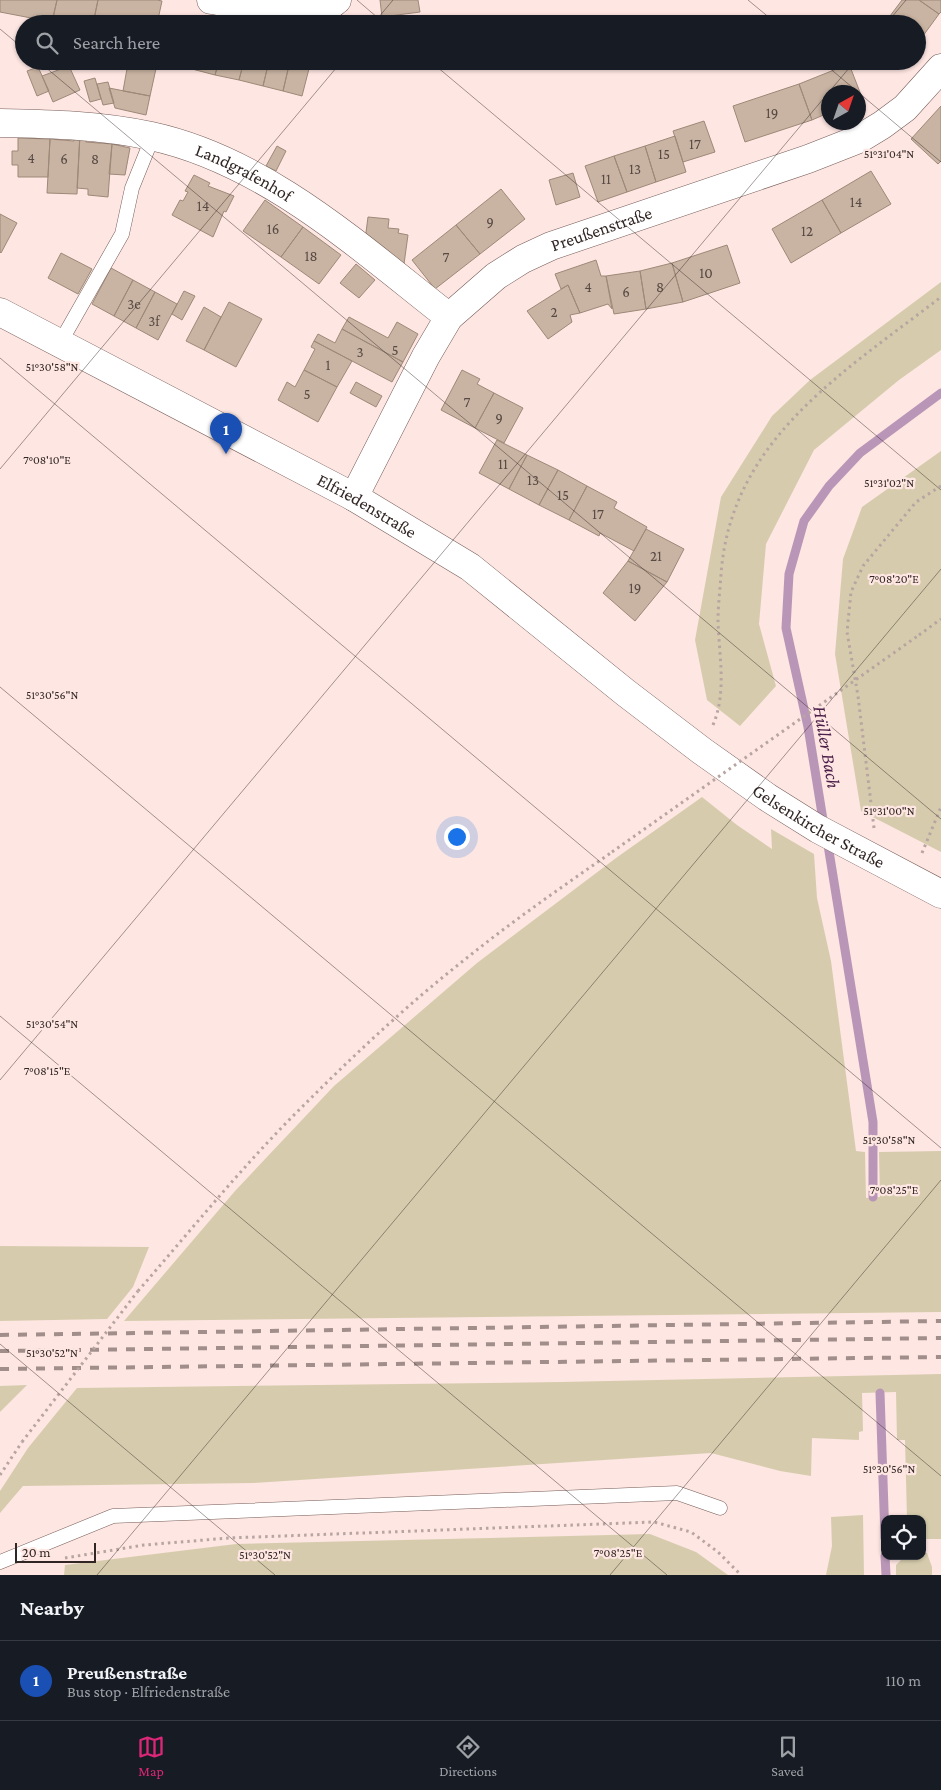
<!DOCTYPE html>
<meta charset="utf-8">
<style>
:root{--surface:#171b24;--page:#242831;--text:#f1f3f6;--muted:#9ea1a6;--line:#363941;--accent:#db2777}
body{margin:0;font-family:"Crimson Pro",serif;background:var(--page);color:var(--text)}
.controls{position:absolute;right:15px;bottom:15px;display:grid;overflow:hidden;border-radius:10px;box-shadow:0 1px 4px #0004}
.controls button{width:45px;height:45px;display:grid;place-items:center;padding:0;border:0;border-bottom:1px solid var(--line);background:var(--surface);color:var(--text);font:25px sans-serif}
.compass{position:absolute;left:821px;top:85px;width:45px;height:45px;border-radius:50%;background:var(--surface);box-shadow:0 1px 4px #0004;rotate:40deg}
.scale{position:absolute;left:15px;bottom:12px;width:81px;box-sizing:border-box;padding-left:5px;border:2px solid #312624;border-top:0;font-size:14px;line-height:18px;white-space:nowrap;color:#312624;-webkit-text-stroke:4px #fee6e2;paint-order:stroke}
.you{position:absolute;left:456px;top:836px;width:18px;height:18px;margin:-12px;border:4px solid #fff;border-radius:50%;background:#1a73e8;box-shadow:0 0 0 8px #1a73e833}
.badge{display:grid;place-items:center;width:32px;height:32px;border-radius:50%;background:var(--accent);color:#fff;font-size:16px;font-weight:700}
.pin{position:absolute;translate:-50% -41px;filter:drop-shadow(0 1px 2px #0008)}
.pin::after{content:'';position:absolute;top:26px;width:18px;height:15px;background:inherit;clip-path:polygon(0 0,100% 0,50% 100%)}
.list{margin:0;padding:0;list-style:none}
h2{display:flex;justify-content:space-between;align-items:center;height:65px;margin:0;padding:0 20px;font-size:21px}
h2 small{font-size:16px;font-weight:400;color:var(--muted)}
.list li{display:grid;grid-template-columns:32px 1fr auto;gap:15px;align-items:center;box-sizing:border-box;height:80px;padding:0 20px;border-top:1px solid var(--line)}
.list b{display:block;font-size:19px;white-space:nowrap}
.list p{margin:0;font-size:16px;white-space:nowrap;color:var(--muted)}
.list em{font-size:16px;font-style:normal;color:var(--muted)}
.icon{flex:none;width:28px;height:28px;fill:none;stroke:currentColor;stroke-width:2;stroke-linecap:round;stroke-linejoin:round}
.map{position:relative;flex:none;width:941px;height:1575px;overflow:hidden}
.search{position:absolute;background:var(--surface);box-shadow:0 1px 4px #0004;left:15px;right:15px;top:15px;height:55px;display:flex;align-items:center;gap:12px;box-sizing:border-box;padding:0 18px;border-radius:28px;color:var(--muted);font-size:19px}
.sheet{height:145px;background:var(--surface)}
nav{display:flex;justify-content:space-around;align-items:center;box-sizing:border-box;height:70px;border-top:1px solid var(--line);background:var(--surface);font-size:14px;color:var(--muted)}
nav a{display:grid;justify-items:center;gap:2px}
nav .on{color:var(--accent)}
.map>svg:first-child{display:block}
.green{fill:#d6ccad}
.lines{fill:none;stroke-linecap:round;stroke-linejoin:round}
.stream{stroke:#b996b7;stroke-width:9}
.building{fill:#c9b3a2;stroke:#9d8978}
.lane-casing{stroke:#755c57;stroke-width:15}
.street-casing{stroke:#755c57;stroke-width:29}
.path{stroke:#b8a5a1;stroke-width:3;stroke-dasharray:2.5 4;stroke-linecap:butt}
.lane{stroke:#fff;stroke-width:14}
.street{stroke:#fff;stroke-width:28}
.rail{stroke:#a18e8b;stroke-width:4;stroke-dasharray:9 9;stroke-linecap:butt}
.path-bridge{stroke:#b8a5a1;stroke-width:3;stroke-dasharray:2.5 4;stroke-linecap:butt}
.ticks{fill:none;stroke:#312624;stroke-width:1;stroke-opacity:0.45}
.labels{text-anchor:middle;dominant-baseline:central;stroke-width:4.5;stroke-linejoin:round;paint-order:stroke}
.number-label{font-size:15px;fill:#574944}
.street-label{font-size:18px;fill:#312624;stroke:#fee6e2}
.water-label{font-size:19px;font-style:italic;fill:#4b1f49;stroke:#fee6e2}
.ticks-label{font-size:12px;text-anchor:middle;fill:#312624;stroke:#fee6e2;stroke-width:4.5;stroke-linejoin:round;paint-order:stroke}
</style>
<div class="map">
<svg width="941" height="1575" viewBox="0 0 941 1575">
<rect width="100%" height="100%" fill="#fee6e2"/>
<!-- green -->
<path class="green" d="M 941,282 L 941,350 L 899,380 L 814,450 L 766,544 L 759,624 L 776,686 L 740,726 L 707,700 L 695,640 L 721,497 L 772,416 L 810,380 Z
M 941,451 L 941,852 L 861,811 L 835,654 L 843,559 L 862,507 Z
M 702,797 L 737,825 L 772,849 L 771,829 L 814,854 L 817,898 L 831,961 L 856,1151 L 865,1152 L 866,1198 L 880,1197 L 879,1152 L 941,1151 L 941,1312 L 124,1321 L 235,1191 L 334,1086 L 477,963 L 616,858 Z
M 0,1246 L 149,1247 L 133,1287 L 107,1319 L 0,1321 Z
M 941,1374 L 941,1539 L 922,1539 L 922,1519 L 907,1519 L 905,1440 L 897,1440 L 896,1392 L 862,1393 L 863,1431 L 859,1432 L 859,1440 L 812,1438 L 811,1476 L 780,1471 L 711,1453 L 253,1483 L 23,1486 L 0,1513 L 0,1491 L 28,1448 L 77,1388 L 561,1382 Z
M 27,1385 L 0,1412 L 0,1386 Z
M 863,1515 L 864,1575 L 826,1575 L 832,1546 L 831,1517 Z
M 650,1534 L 696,1552 L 728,1575 L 64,1575 L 65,1565 L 236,1544 Z
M 922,1552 L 927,1553 L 932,1567 L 932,1575 L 896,1575 L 896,1565 L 905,1556 L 922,1556 Z"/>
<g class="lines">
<!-- stream -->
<path class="stream" d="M 824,826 L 808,727 L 786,628 L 789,574 L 804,521 L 829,486 L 860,453 L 941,393
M 827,839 L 873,1122 L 873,1197
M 880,1393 L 885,1538
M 885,1556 L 886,1575"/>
</g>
<!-- building -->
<path class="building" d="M 0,0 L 57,0 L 52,22 L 0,12 Z
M 57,0 L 98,0 L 93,24 L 52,22 Z
M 98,0 L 157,0 L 162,1 L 157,24 L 93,24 Z
M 380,0 L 418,0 L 420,12 L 382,17 Z
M 902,0 L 919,0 L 939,14 L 917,44 L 917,24 L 884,24 Z
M 919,0 L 941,0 L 941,12 L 939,14 Z
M 179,16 L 203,22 L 202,24 L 177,24 Z
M 169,61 L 194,61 L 192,69 L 168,64 Z
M 194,61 L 219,61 L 215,75 L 192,69 Z
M 219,61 L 244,61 L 239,80 L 215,75 Z
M 244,61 L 269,61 L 263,86 L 239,80 Z
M 269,61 L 290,61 L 283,91 L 263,86 Z
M 290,61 L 311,61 L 302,96 L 283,91 Z
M 128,63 L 157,64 L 150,96 L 123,91 Z
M 849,64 L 863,100 L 858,101 L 858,92 L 828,92 L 828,113 L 812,120 L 799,84 Z
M 69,66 L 80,90 L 53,102 L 42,76 Z
M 38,67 L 49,91 L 37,96 L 27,71 Z
M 95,78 L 101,99 L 90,102 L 84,81 Z
M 108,82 L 114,103 L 103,105 L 97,84 Z
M 799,84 L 812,120 L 745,142 L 733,106 Z
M 109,88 L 150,96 L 146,115 L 115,108 Z
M 941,106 L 941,161 L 938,164 L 911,139 Z
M 704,121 L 715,152 L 683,162 L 673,131 Z
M 74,133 L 80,134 L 77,194 L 47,193 L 50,139 L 74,141 Z
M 80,134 L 87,134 L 86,142 L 112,144 L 108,197 L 88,195 L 88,189 L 77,188 Z
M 675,136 L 686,172 L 656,182 L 645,146 Z
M 18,138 L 50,139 L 48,177 L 18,177 L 18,165 L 12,165 L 12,151 L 18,151 Z
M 112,144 L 130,148 L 125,175 L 109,174 Z
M 277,146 L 286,151 L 276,171 L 266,166 Z
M 645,146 L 656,182 L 627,192 L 614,156 Z
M 614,156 L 627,192 L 598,202 L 585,166 Z
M 871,171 L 891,204 L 841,233 L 822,200 Z
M 573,173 L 580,197 L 556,205 L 549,180 Z
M 194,175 L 210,183 L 208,186 L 234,196 L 226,212 L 224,211 L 213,237 L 172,215 L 180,200 L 183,201 L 188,192 L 185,191 Z
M 501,189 L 525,219 L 480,254 L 456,225 Z
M 265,200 L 303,227 L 281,257 L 243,231 Z
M 822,200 L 841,233 L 791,263 L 772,229 Z
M 0,214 L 17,223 L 1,253 L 0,252 Z
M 368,217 L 389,219 L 388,228 L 399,229 L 398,233 L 408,235 L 404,264 L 393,262 L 365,240 Z
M 456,225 L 480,254 L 435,289 L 412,260 Z
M 303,227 L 341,255 L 319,284 L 281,257 Z
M 727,245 L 740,283 L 683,302 L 672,263 Z
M 61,253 L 92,269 L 78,294 L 48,278 Z
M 596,260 L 601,276 L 606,276 L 612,309 L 608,304 L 580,313 L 568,285 L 561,289 L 555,274 Z
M 672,263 L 683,302 L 646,309 L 640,271 Z
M 356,264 L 375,280 L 359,298 L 340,283 Z
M 111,268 L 133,280 L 114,316 L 92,304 Z
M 640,271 L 646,309 L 614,314 L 606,276 Z
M 133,280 L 155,292 L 136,328 L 114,316 Z
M 568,285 L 580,313 L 570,315 L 572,322 L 548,339 L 527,311 Z
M 184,291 L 195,296 L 182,320 L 172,314 Z
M 155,292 L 177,304 L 158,340 L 136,328 Z
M 229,302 L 262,319 L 236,367 L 204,350 Z
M 204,307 L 221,317 L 204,350 L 186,341 Z
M 349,317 L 388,338 L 397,322 L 418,334 L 403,362 L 342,329 Z
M 342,329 L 403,362 L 392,382 L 314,341 L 318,334 L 335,343 Z
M 314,341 L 352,361 L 337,387 L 304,370 L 315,349 L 311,347 Z
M 304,370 L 337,387 L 318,422 L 278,400 L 287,382 L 295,387 Z
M 462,370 L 480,379 L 477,384 L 494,393 L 475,428 L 441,410 Z
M 356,382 L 382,396 L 376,407 L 350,393 Z
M 494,393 L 523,408 L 504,443 L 475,428 Z
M 497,440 L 527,455 L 509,489 L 479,473 Z
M 527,455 L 558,470 L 539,505 L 509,489 Z
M 558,470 L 587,486 L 569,520 L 539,505 Z
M 587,486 L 617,502 L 614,508 L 647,527 L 634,551 L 600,533 L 599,536 L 569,520 Z
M 646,529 L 684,549 L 667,582 L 628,561 Z
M 628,561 L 667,582 L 635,621 L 603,593 Z"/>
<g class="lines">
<!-- lane casing -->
<g class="lane-casing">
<path id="lane" d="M 60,343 L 122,234 L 132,188 L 153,136
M 0,1562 L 113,1516 L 677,1493 L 720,1508"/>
</g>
<!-- street casing -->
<g class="street-casing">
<g id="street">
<path d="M 211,0 C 239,4 299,20 324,9 C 329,7 333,3 337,0"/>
<path id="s1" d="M 0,123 C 51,124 100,125 151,136 C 266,161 359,247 449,317"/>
<path id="s2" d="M 0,312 L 354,497 L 470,567 L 626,693 L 702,751 L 767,797 L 818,829 L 941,894"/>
<path id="s3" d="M 354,497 L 426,356 L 449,317 L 496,276 L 523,259 L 551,246 L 808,159 L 859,139 L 882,125 L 905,108 L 941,68"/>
</g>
</g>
<!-- path -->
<path class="path" d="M 919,635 L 941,619
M 713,725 C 727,692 719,656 718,621 C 718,606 720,590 721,575 C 730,440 844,372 941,297
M 874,828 L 858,696 L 847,632 L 851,592 L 863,566 L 916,502 L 941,486
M 922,853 L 941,807
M 138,1291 C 192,1229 245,1163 304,1105 C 354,1055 407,1005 463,961 C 511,922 562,887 612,852
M 0,1475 L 22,1442
M 65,1558 L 144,1545 L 229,1538 L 654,1522 L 691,1532 L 718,1552 L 741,1575"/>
<!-- lane -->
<use href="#lane" class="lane"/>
<!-- street -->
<use href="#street" class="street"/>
<!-- rail -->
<path class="rail" d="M 0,1335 L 941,1321
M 0,1351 L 941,1338
M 0,1369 L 941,1357"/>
<!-- path-bridge -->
<path class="path-bridge" d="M 612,852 L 919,635
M 22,1442 L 138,1291"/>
</g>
<!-- ticks -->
<path class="ticks" d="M 357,0 L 385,24M 748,0 L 777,24M 373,24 L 393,0M 886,24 L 906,0M 0,29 L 24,49M 38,61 L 941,819M 430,61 L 941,490M 821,61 L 941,162M 0,358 L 941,1148M 0,469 L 342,61M 0,687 L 941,1476M 0,1016 L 667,1575M 0,1080 L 855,61M 0,1344 L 275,1575M 97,1575 L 941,569M 610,1575 L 941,1180"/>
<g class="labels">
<!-- number labels -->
<g class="number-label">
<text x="772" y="113">19</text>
<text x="695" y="144">17</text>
<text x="664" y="154">15</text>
<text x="31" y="158">4</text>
<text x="64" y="159">6</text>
<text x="95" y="159">8</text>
<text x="635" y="169">13</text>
<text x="606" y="179">11</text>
<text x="856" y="202">14</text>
<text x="203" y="206">14</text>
<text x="490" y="222">9</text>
<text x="273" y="229">16</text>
<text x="807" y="231">12</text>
<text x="311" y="256">18</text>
<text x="446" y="257">7</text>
<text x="706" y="273">10</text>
<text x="588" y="287">4</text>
<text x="660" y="287">8</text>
<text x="626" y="292">6</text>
<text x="134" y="304">3e</text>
<text x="554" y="312">2</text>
<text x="154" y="321">3f</text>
<text x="395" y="350">5</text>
<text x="360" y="352">3</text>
<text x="328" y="365">1</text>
<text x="307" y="394">5</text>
<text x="467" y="402">7</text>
<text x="499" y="418">9</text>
<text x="503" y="464">11</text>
<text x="533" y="480">13</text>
<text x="563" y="495">15</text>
<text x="598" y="514">17</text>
<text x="656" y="556">21</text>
<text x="635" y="588">19</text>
</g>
<!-- street labels -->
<g class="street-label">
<text stroke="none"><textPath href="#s1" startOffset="252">Landgrafenhof</textPath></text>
<text stroke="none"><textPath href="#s3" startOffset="382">Preußenstraße</textPath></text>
<text stroke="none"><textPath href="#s2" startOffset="415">Elfriedenstraße</textPath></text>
<text stroke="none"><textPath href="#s2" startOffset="970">Gelsenkircher Straße</textPath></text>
</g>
<!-- water labels -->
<g class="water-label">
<text transform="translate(827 747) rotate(80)">Hüller Bach</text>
</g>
</g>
<g class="ticks-label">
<text x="889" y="158">51°31'04"N</text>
<text x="52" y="371">51°30'58"N</text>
<text x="47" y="464">7°08'10"E</text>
<text x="889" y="487">51°31'02"N</text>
<text x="894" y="583">7°08'20"E</text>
<text x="52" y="699">51°30'56"N</text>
<text x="889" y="815">51°31'00"N</text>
<text x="52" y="1028">51°30'54"N</text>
<text x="47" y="1075">7°08'15"E</text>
<text x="889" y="1144">51°30'58"N</text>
<text x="894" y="1194">7°08'25"E</text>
<text x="52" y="1357">51°30'52"N</text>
<text x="889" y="1473">51°30'56"N</text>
<text x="618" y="1557">7°08'25"E</text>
<text x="265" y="1559">51°30'52"N</text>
</g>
</svg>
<div class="controls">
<button><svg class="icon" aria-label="locate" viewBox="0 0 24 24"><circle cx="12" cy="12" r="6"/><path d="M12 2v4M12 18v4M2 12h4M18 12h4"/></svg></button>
</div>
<svg class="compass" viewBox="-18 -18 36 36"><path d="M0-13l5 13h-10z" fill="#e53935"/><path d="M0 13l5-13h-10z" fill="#9ea1a6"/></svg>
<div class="scale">20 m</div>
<div class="you"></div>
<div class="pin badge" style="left:226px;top:454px;background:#1a4fb4">1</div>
<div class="search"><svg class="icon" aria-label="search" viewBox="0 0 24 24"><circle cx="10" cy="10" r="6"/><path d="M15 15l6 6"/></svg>Search here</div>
</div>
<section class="sheet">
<h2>Nearby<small></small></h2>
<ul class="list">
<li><span class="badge" style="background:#1a4fb4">1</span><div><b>Preußenstraße</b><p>Bus stop · Elfriedenstraße</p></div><em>110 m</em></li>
</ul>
</section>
<nav>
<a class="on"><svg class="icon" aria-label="map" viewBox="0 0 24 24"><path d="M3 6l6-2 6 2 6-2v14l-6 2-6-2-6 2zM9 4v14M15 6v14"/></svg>Map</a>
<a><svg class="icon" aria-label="directions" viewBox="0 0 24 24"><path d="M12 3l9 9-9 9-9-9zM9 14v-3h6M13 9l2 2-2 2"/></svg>Directions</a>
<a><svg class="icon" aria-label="saved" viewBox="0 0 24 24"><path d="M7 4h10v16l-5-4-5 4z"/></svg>Saved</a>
</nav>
